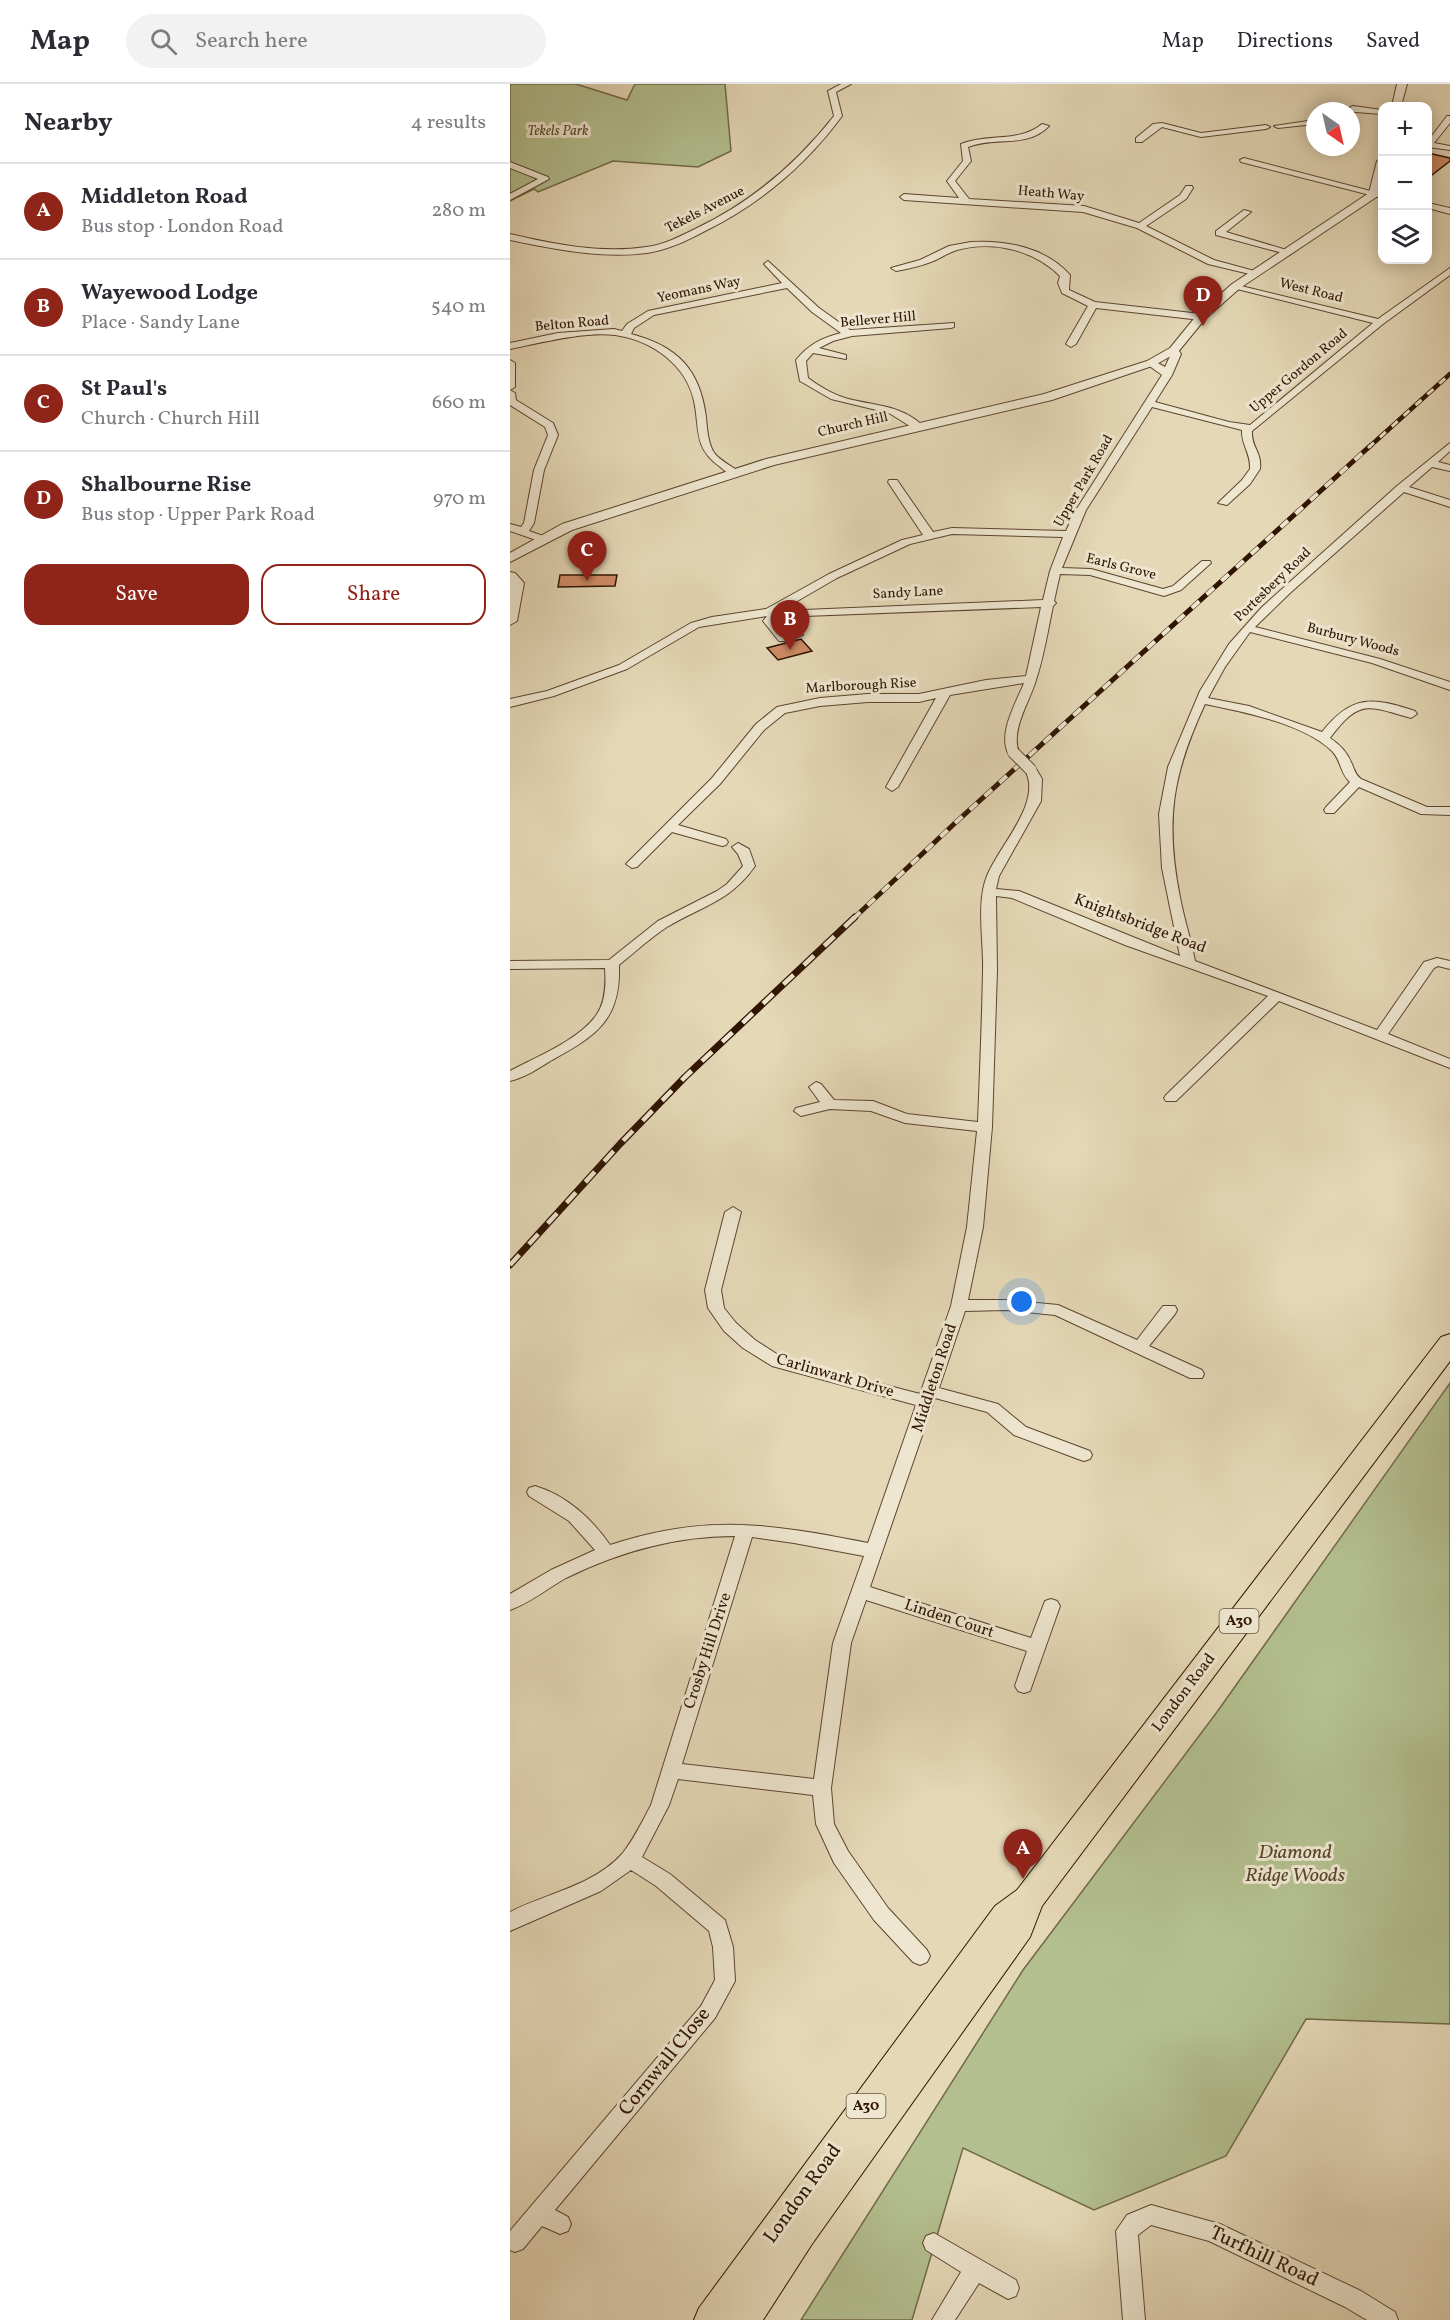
<!DOCTYPE html>
<meta charset="utf-8">
<style>
:root{--surface:#fff;--page:#f2f2f3;--text:#2b2b33;--muted:#7c7c81;--line:#e1e1e2;--accent:#8f2418}
body{margin:0;font-family:Vollkorn,serif;background:var(--page);color:var(--text)}
.controls{position:absolute;right:18px;top:18px;display:grid;overflow:hidden;border-radius:12px;box-shadow:0 3px 15px #0003}
.controls button{width:54px;height:54px;display:grid;place-items:center;padding:0;border:0;border-bottom:2px solid var(--line);background:var(--surface);color:var(--text);font:30px sans-serif}
.compass{position:absolute;left:796px;top:18px;width:54px;height:54px;border-radius:50%;background:var(--surface);box-shadow:0 3px 15px #0003;rotate:146deg}
.you{position:absolute;left:512px;top:1218px;width:21px;height:21px;margin:-15px;border:4px solid #fff;border-radius:50%;background:#1a73e8;box-shadow:0 0 0 9px #1a73e833}
.badge{display:grid;place-items:center;width:39px;height:39px;border-radius:50%;background:var(--accent);color:#fff;font-size:20px;font-weight:700}
.pin{position:absolute;translate:-50% -50px;filter:drop-shadow(0 2px 3px #0008)}
.pin::after{content:'';position:absolute;top:32px;width:21px;height:18px;background:inherit;clip-path:polygon(0 0,100% 0,50% 100%)}
.list{margin:0;padding:0;list-style:none}
h2{display:flex;justify-content:space-between;align-items:center;height:78px;margin:0;padding:0 24px;font-size:26px}
h2 small{font-size:20px;font-weight:400;color:var(--muted)}
.list li{display:grid;grid-template-columns:39px 1fr auto;gap:18px;align-items:center;box-sizing:border-box;height:96px;padding:0 24px;border-top:2px solid var(--line)}
.list b{display:block;font-size:22px;white-space:nowrap}
.list p{margin:0;font-size:20px;white-space:nowrap;color:var(--muted)}
.list em{font-size:20px;font-style:normal;color:var(--muted)}
.actions{display:flex;gap:12px;padding:18px 24px}
.actions a{flex:1;padding:14px 0;border:2px solid var(--accent);border-radius:18px;text-align:center;font-size:21px;color:var(--accent)}
.actions .main{background:var(--accent);color:#fff}
.icon{flex:none;width:33px;height:33px;fill:none;stroke:currentColor;stroke-width:2;stroke-linecap:round;stroke-linejoin:round}
.map{position:relative;flex:none;width:940px;height:2236px;overflow:hidden}
header{display:flex;align-items:center;gap:36px;box-sizing:border-box;height:84px;padding:0 30px;background:var(--surface);border-bottom:2px solid var(--line)}
header strong{font-size:28px}
nav{display:flex;gap:33px;margin-inline-start:auto;font-size:21px}
.search{width:420px;height:54px;background:var(--page);display:flex;align-items:center;gap:15px;box-sizing:border-box;padding:0 21px;border-radius:33px;color:var(--muted);font-size:22px}
main{display:flex}
aside{flex:1;background:var(--surface)}
.map>svg:first-child{display:block}
.green{fill:#b3bf8f;stroke:#716a48;stroke-width:1.5}
.building{fill:#d08c66;stroke:#2f1401;stroke-width:1.5}
.lines{fill:none;stroke-linecap:round;stroke-linejoin:round}
.minor-casing{stroke:#5c452e;stroke-width:2}
.tertiary-casing{stroke:#5c452e;stroke-width:2}
.primary-casing{stroke:#2f1401;stroke-width:2}
.minor{fill:#eee6d0;fill-rule:evenodd}
.tertiary{fill:#eee6d0;fill-rule:evenodd}
.primary{fill:#e5d8b7;fill-rule:evenodd}
.rail-far2-casing{stroke:#2f1401;stroke-width:4.5}
.rail-far1-casing{stroke:#2f1401;stroke-width:5}
.rail-casing{stroke:#2f1401;stroke-width:7}
.rail-far2{stroke:#eee6d0;stroke-width:3;stroke-dasharray:8;stroke-linecap:butt}
.rail-far1{stroke:#eee6d0;stroke-width:4;stroke-dasharray:10;stroke-linecap:butt}
.rail{stroke:#eee6d0;stroke-width:4.5;stroke-dasharray:14;stroke-linecap:butt}
.minor-bridge-casing{stroke:#5c452e;stroke-width:13;stroke-linecap:butt}
.minor-bridge{stroke:#eee6d0;stroke-width:11}
.labels{text-anchor:middle;dominant-baseline:central;stroke-width:6;stroke-linejoin:round;paint-order:stroke}
.far-park-label{font-size:14px;font-style:italic;fill:#57472c;stroke:#eee6d0}
.far-street-label{font-size:14px;fill:#2f1401;stroke:#eee6d0}
.shield{fill:#eee6d0;stroke:#68533f;stroke-width:1.5}
.shield-label{font-size:15px;font-weight:bold;fill:#2f1401}
.street-label{font-size:16px;fill:#2f1401;stroke:#eee6d0}
.near-park-label{font-size:20px;font-style:italic;fill:#57472c;stroke:#eee6d0}
.near-street-label{font-size:20px;fill:#2f1401;stroke:#eee6d0}
</style>
<header>
<strong>Map</strong>
<div class="search"><svg class="icon" aria-label="search" viewBox="0 0 24 24"><circle cx="10" cy="10" r="6"/><path d="M15 15l6 6"/></svg>Search here</div>
<nav><a>Map</a><a>Directions</a><a>Saved</a></nav>
</header>
<main>
<aside>
<h2>Nearby<small>4 results</small></h2>
<ul class="list">
<li><span class="badge">A</span><div><b>Middleton Road</b><p>Bus stop · London Road</p></div><em>280 m</em></li>
<li><span class="badge">B</span><div><b>Wayewood Lodge</b><p>Place · Sandy Lane</p></div><em>540 m</em></li>
<li><span class="badge">C</span><div><b>St Paul's</b><p>Church · Church Hill</p></div><em>660 m</em></li>
<li><span class="badge">D</span><div><b>Shalbourne Rise</b><p>Bus stop · Upper Park Road</p></div><em>970 m</em></li>
</ul>
<div class="actions"><a class="main">Save</a><a>Share</a></div>
</aside>
<div class="map">
<svg width="940" height="2236" viewBox="0 0 940 2236">
<rect width="100%" height="100%" fill="#e5d8b7"/>
<filter id="stains"><feTurbulence type="fractalNoise" baseFrequency=".00333" numOctaves="4"/><feColorMatrix values="0 0 0 0 .2 0 0 0 0 .09 0 0 0 0 .02 0 0 0 .5 -.17"/></filter>
<radialGradient id="worn" r=".72"><stop offset=".6" stop-color="#630" stop-opacity="0"/><stop offset="1" stop-color="#630" stop-opacity=".3"/></radialGradient>
<!-- green -->
<path class="green" d="M 0,0 L 66,0 L 117,16 L 125,0 L 215,0 L 221,67 L 188,83 L 103,77 L 28,108 L 24,105 L 0,117 Z
M 940,1299 L 940,1940 L 796,1935 L 716,2072 L 584,2126 L 453,2064 L 402,2236 L 291,2236 L 513,1886 L 707,1628 Z"/>
<!-- building -->
<path class="building" d="M 918,69 L 940,74 L 940,77 L 918,94 Z
M 50,491 L 107,491 L 105,502 L 48,503 Z
M 291,555 L 302,567 L 268,576 L 257,564 Z"/>
<g class="lines">
<!-- minor casing -->
<g class="minor-casing">
<path id="minor" d="M 331,0 L 341,0 L 326,8 L 332,32 C 296,81 251,119 197,146 C 178,156 158,166 137,169 C 92,175 43,165 0,156 L 0,150 C 43,160 92,170 136,163 C 154,161 171,152 187,144 C 243,117 286,80 324,32 L 318,7 Z
M 843,22 L 872,26 L 872,30 L 833,27 Z
M 937,32 L 940,32 L 940,39 L 924,59 L 940,62 L 940,66 L 918,63 L 918,57 Z
M 805,36 L 805,40 L 768,44 L 764,42 Z
M 652,39 L 691,49 L 756,41 L 760,43 L 756,45 L 691,53 L 652,43 L 632,58 L 626,58 L 626,54 L 643,40 Z
M 532,40 L 539,42 C 517,65 485,52 458,63 L 461,77 L 445,97 L 459,115 L 574,122 L 629,139 L 670,111 L 676,102 L 682,102 L 683,104 L 676,115 L 636,142 L 704,176 L 748,188 L 748,192 L 698,180 L 627,144 L 573,128 L 394,116 L 390,113 L 394,110 L 449,114 L 437,97 L 453,77 L 451,60 C 478,49 509,59 532,40 Z
M 734,74 L 872,110 L 872,114 L 731,78 L 730,76 Z
M 0,78 L 38,93 L 39,95 L 0,116 L 0,110 L 28,95 L 0,84 Z
M 918,119 L 940,124 L 940,130 L 918,124 Z
M 734,126 L 741,128 L 716,148 L 780,167 L 780,171 L 706,151 L 706,147 Z
M 461,158 C 496,156 535,163 560,191 L 559,206 L 585,218 L 691,230 L 696,233 L 691,236 L 586,224 L 566,260 L 561,263 L 556,260 L 578,222 L 552,209 L 548,199 L 550,192 C 524,166 483,156 447,166 C 437,169 428,176 418,179 C 407,183 397,185 386,187 L 381,184 L 410,176 L 439,162 Z
M 258,177 L 309,224 L 340,246 L 444,239 L 444,243 L 441,244 L 342,252 L 323,257 L 309,264 L 336,271 L 336,275 L 303,269 L 296,277 L 298,294 C 309,302 322,310 335,314 C 363,322 388,320 411,340 L 411,344 L 403,344 L 379,329 L 321,315 L 290,297 L 286,276 C 298,261 311,254 331,249 L 302,228 L 277,204 L 144,231 L 124,244 L 121,250 C 167,262 190,285 196,333 C 197,344 198,361 205,370 C 210,376 221,382 228,387 L 229,389 L 224,392 C 218,390 214,386 209,382 C 183,363 190,344 184,317 C 176,280 141,256 105,251 C 76,247 29,259 0,265 L 0,259 L 48,249 L 104,245 L 112,247 L 117,240 L 138,227 L 272,199 L 254,180 Z
M 940,184 L 940,191 L 873,240 L 742,347 C 741,364 752,367 750,385 L 740,400 L 717,421 L 708,419 L 732,396 L 740,385 C 741,369 731,361 732,346 L 642,323 L 576,426 L 552,484 L 581,485 L 653,505 L 663,502 L 692,477 L 700,477 L 701,479 L 671,506 L 654,512 L 580,491 L 550,490 L 544,517 L 546,519 L 543,522 C 538,546 534,572 526,596 C 520,617 500,647 509,668 L 507,671 L 499,671 C 487,650 506,619 514,599 L 440,611 L 388,703 L 382,707 L 376,703 L 426,614 L 409,618 L 358,618 L 310,622 L 275,629 L 254,646 L 210,700 L 168,741 L 216,755 L 218,758 L 216,761 L 212,762 L 162,748 L 127,783 L 122,784 L 116,780 L 202,694 L 246,640 L 267,623 L 310,614 L 358,610 L 409,610 L 476,596 L 516,592 L 531,523 L 268,533 L 265,537 L 276,551 L 287,548 L 293,551 L 277,557 L 269,557 L 253,537 L 257,532 L 189,543 L 117,585 L 44,612 L 0,623 L 0,615 L 37,607 L 109,581 L 181,539 L 202,533 L 256,525 L 319,490 L 392,456 L 413,451 L 378,398 L 379,396 L 387,396 L 423,448 L 442,444 L 556,447 L 566,426 L 652,291 L 638,281 L 638,277 L 644,277 L 655,283 L 661,270 L 661,264 L 667,264 L 671,270 L 662,291 L 645,318 L 719,338 L 740,341 L 863,239 L 723,204 L 723,200 L 868,235 ZM 442,450 L 553,453 L 540,487 L 533,516 L 270,527 L 327,494 L 400,460 Z
M 0,276 L 5,279 L 5,303 L 0,306 Z
M 0,306 L 5,309 L 6,316 L 43,339 L 48,351 L 34,386 L 24,439 L 19,447 L 36,453 L 36,457 L 32,458 L 0,447 L 0,440 L 11,443 L 14,439 L 24,386 L 38,351 L 35,343 L 0,321 Z
M 940,359 L 940,367 L 928,378 L 940,381 L 940,387 L 922,383 L 899,403 L 940,416 L 940,423 L 894,408 L 780,509 L 745,543 L 870,575 L 940,598 L 940,606 L 862,579 L 740,548 L 715,583 L 698,614 L 739,622 L 812,648 C 842,610 863,613 905,627 L 907,630 L 901,634 C 858,622 850,614 820,654 C 829,660 837,668 841,678 C 845,686 844,689 851,695 L 917,723 L 940,723 L 940,731 L 911,730 L 849,703 L 824,729 L 816,729 L 814,726 L 816,723 L 840,698 C 830,689 831,676 822,667 C 793,639 733,628 695,620 C 662,691 655,737 670,813 C 674,835 681,855 685,877 L 867,946 L 914,878 L 927,874 L 940,877 L 940,885 L 928,882 L 924,884 L 878,950 L 940,975 L 940,984 L 769,917 L 666,1017 L 656,1017 L 654,1014 L 656,1011 L 758,912 L 615,861 L 502,814 L 486,812 L 487,886 L 482,1043 L 473,1143 L 458,1216 L 496,1216 L 548,1221 L 627,1256 L 653,1222 L 665,1222 L 667,1226 L 665,1230 L 639,1262 L 692,1286 L 694,1290 L 692,1294 L 680,1294 L 545,1231 L 496,1226 L 455,1227 L 429,1304 L 488,1320 L 516,1343 L 580,1367 L 582,1371 L 580,1375 L 574,1377 L 568,1375 L 504,1351 L 477,1328 L 425,1314 L 360,1503 L 521,1554 L 535,1517 L 541,1515 L 547,1517 L 550,1522 L 520,1607 L 514,1609 L 508,1607 L 505,1602 L 517,1567 L 356,1516 L 341,1559 L 321,1704 L 324,1740 L 338,1767 L 378,1824 L 417,1866 L 420,1872 L 417,1878 L 410,1881 L 403,1878 L 364,1836 L 324,1779 L 306,1740 L 303,1711 L 168,1695 L 159,1721 L 132,1773 L 160,1790 L 215,1836 L 223,1863 L 225,1897 L 205,1934 L 45,2126 L 58,2133 L 61,2140 L 58,2147 L 50,2150 L 32,2142 L 13,2165 L 5,2168 L 0,2166 L 0,2147 L 191,1922 L 205,1896 L 203,1863 L 199,1847 L 146,1802 L 121,1786 L 91,1807 L 0,1847 L 0,1828 C 37,1809 83,1802 112,1770 C 124,1755 132,1738 141,1721 L 225,1452 C 165,1452 109,1468 56,1494 C 38,1504 20,1519 0,1526 L 0,1510 L 41,1486 L 85,1466 L 59,1437 L 19,1412 L 17,1408 L 19,1404 L 25,1402 C 56,1411 82,1435 100,1461 C 197,1429 261,1440 358,1459 L 406,1321 L 262,1282 L 233,1264 L 214,1247 L 198,1224 L 195,1206 L 215,1128 L 223,1123 L 231,1128 L 211,1206 L 214,1224 L 226,1239 L 245,1256 L 273,1274 L 410,1310 L 441,1222 L 457,1143 L 467,1047 L 395,1039 L 361,1027 L 320,1025 L 291,1032 L 284,1027 L 286,1024 L 310,1018 L 299,1003 L 306,998 L 311,1000 L 324,1016 L 363,1017 L 397,1030 L 468,1038 C 470,988 472,938 473,887 C 474,860 466,818 477,792 C 489,761 533,719 515,686 L 517,683 L 525,683 L 532,695 L 531,717 L 489,792 L 486,805 L 509,807 L 670,872 L 652,784 L 649,730 L 658,683 L 690,607 L 719,560 L 752,523 L 887,402 ZM 242,1453 L 284,1459 L 354,1472 L 323,1559 L 304,1695 L 172,1680 Z
M 228,759 L 239,765 L 245,782 C 221,817 192,822 157,843 C 140,854 125,868 109,881 C 111,936 86,952 42,976 C 29,984 14,994 0,997 L 0,987 C 26,973 71,955 87,930 C 96,917 96,899 95,884 L 0,885 L 0,877 L 99,876 L 148,837 L 207,807 L 217,800 L 233,782 L 228,770 L 222,763 Z
M 641,2121 L 710,2140 L 851,2207 L 885,2228 L 888,2236 L 857,2236 L 835,2223 L 699,2157 L 641,2141 L 628,2151 L 635,2236 L 613,2236 L 606,2147 L 617,2131 Z
M 424,2149 L 506,2196 L 509,2204 L 506,2212 L 498,2215 L 469,2199 L 445,2236 L 422,2236 L 451,2188 L 416,2166 L 413,2159 L 416,2152 Z"/>
</g>
<!-- tertiary casing -->
<g class="tertiary-casing">
<path id="tertiary" d="M 887,0 L 897,0 L 891,22 L 882,22 Z
M 872,74 L 872,96 L 868,112 L 730,204 L 695,235 L 668,268 L 645,281 L 542,316 L 264,381 L 62,446 L 0,478 L 0,469 L 52,440 L 256,375 L 534,310 L 637,277 L 660,264 L 687,231 L 722,200 L 859,109 L 867,77 Z
M 0,488 L 5,489 L 14,499 L 7,537 L 0,541 Z"/>
</g>
<!-- primary casing -->
<g class="primary-casing">
<path id="primary" d="M 940,1250 L 940,1277 L 532,1822 L 520,1853 L 302,2160 L 253,2236 L 184,2236 L 189,2224 L 485,1822 L 507,1806 L 931,1253 Z"/>
</g>
<!-- minor -->
<use href="#minor" class="minor"/>
<!-- tertiary -->
<use href="#tertiary" class="tertiary"/>
<!-- primary -->
<use href="#primary" class="primary"/>
<!-- rail-far2 casing -->
<g class="rail-far2-casing">
<path id="rail-far2" d="M 858,364 L 940,290"/>
</g>
<!-- rail-far1 casing -->
<g class="rail-far1-casing">
<path id="rail-far1" d="M 343,835 L 444,740 L 860,362"/>
</g>
<!-- rail casing -->
<g class="rail-casing">
<path id="rail" d="M 0,1181 L 110,1060 L 175,993 L 345,833"/>
</g>
<!-- rail-far2 -->
<use href="#rail-far2" class="rail-far2"/>
<!-- rail-far1 -->
<use href="#rail-far1" class="rail-far1"/>
<!-- rail -->
<use href="#rail" class="rail"/>
<!-- minor-bridge casing -->
<g class="minor-bridge-casing">
<path id="minor-bridge" d="M 503,668 L 521,686"/>
</g>
<!-- minor-bridge -->
<use href="#minor-bridge" class="minor-bridge"/>
</g>
<g class="labels">
<!-- far-park labels -->
<g class="far-park-label">
<text x="48" y="47">Tekels Park</text>
</g>
<!-- far-street labels -->
<g class="far-street-label">
<text transform="translate(541 110) rotate(5)">Heath Way</text>
<text transform="translate(195 126) rotate(-27)">Tekels Avenue</text>
<text transform="translate(189 206) rotate(-12)">Yeomans Way</text>
<text transform="translate(801 207) rotate(14)">West Road</text>
<text transform="translate(368 236) rotate(-5)">Bellever Hill</text>
<text transform="translate(62 240) rotate(-5)">Belton Road</text>
<text transform="translate(789 287) rotate(-40)">Upper Gordon Road</text>
<text transform="translate(343 341) rotate(-13)">Church Hill</text>
<text transform="translate(574 397) rotate(-60)">Upper Park Road</text>
<text transform="translate(611 483) rotate(14)">Earls Grove</text>
<text transform="translate(763 501) rotate(-44)">Portesbery Road</text>
<text transform="translate(398 509) rotate(-3)">Sandy Lane</text>
<text transform="translate(843 556) rotate(15)">Burbury Woods</text>
<text transform="translate(351 602) rotate(-3)">Marlborough Rise</text>
</g>
<!-- shield labels -->
<g class="shield">
<rect x="709.5" y="1525" width="39" height="24" rx="4.5"/>
<rect x="336.5" y="2010" width="39" height="24" rx="4.5"/>
</g>
<g class="shield-label">
<text x="729" y="1537">A30</text>
<text x="356" y="2022">A30</text>
</g>
<!-- street labels -->
<g class="street-label">
<text transform="translate(630 840) rotate(21)">Knightsbridge Road</text>
<text transform="translate(325 1292) rotate(16)">Carlinwark Drive</text>
<text transform="translate(425 1294) rotate(-72)">Middleton Road</text>
<text transform="translate(439 1535) rotate(18)">Linden Court</text>
<text transform="translate(198 1567) rotate(-72)">Crosby Hill Drive</text>
<text transform="translate(674 1609) rotate(-53)">London Road</text>
</g>
<!-- near-park labels -->
<g class="near-park-label">
<text x="785" y="1769">Diamond<tspan x="785" dy="23">Ridge Woods</tspan></text>
</g>
<!-- near-street labels -->
<g class="near-street-label">
<text transform="translate(155 1978) rotate(-51)">Cornwall Close</text>
<text transform="translate(293 2110) rotate(-54)">London Road</text>
<text transform="translate(754 2173) rotate(25)">Turfhill Road</text>
</g>
</g>
<rect width="100%" height="100%" filter="url(#stains)"/>
<rect width="100%" height="100%" fill="url(#worn)"/>
</svg>
<div class="controls">
<button>+</button>
<button>−</button>
<button><svg class="icon" aria-label="layers" viewBox="0 0 24 24"><path d="M12 4l9 5-9 5-9-5zM3 14l9 5 9-5"/></svg></button>
</div>
<svg class="compass" viewBox="-18 -18 36 36"><path d="M0-13l5 13h-10z" fill="#e53935"/><path d="M0 13l5-13h-10z" fill="#7c7c81"/></svg>
<div class="you"></div>
<div class="pin badge" style="left:513px;top:1795px">A</div>
<div class="pin badge" style="left:280px;top:566px">B</div>
<div class="pin badge" style="left:77px;top:497px">C</div>
<div class="pin badge" style="left:693px;top:242px">D</div>
</div>
</main>
